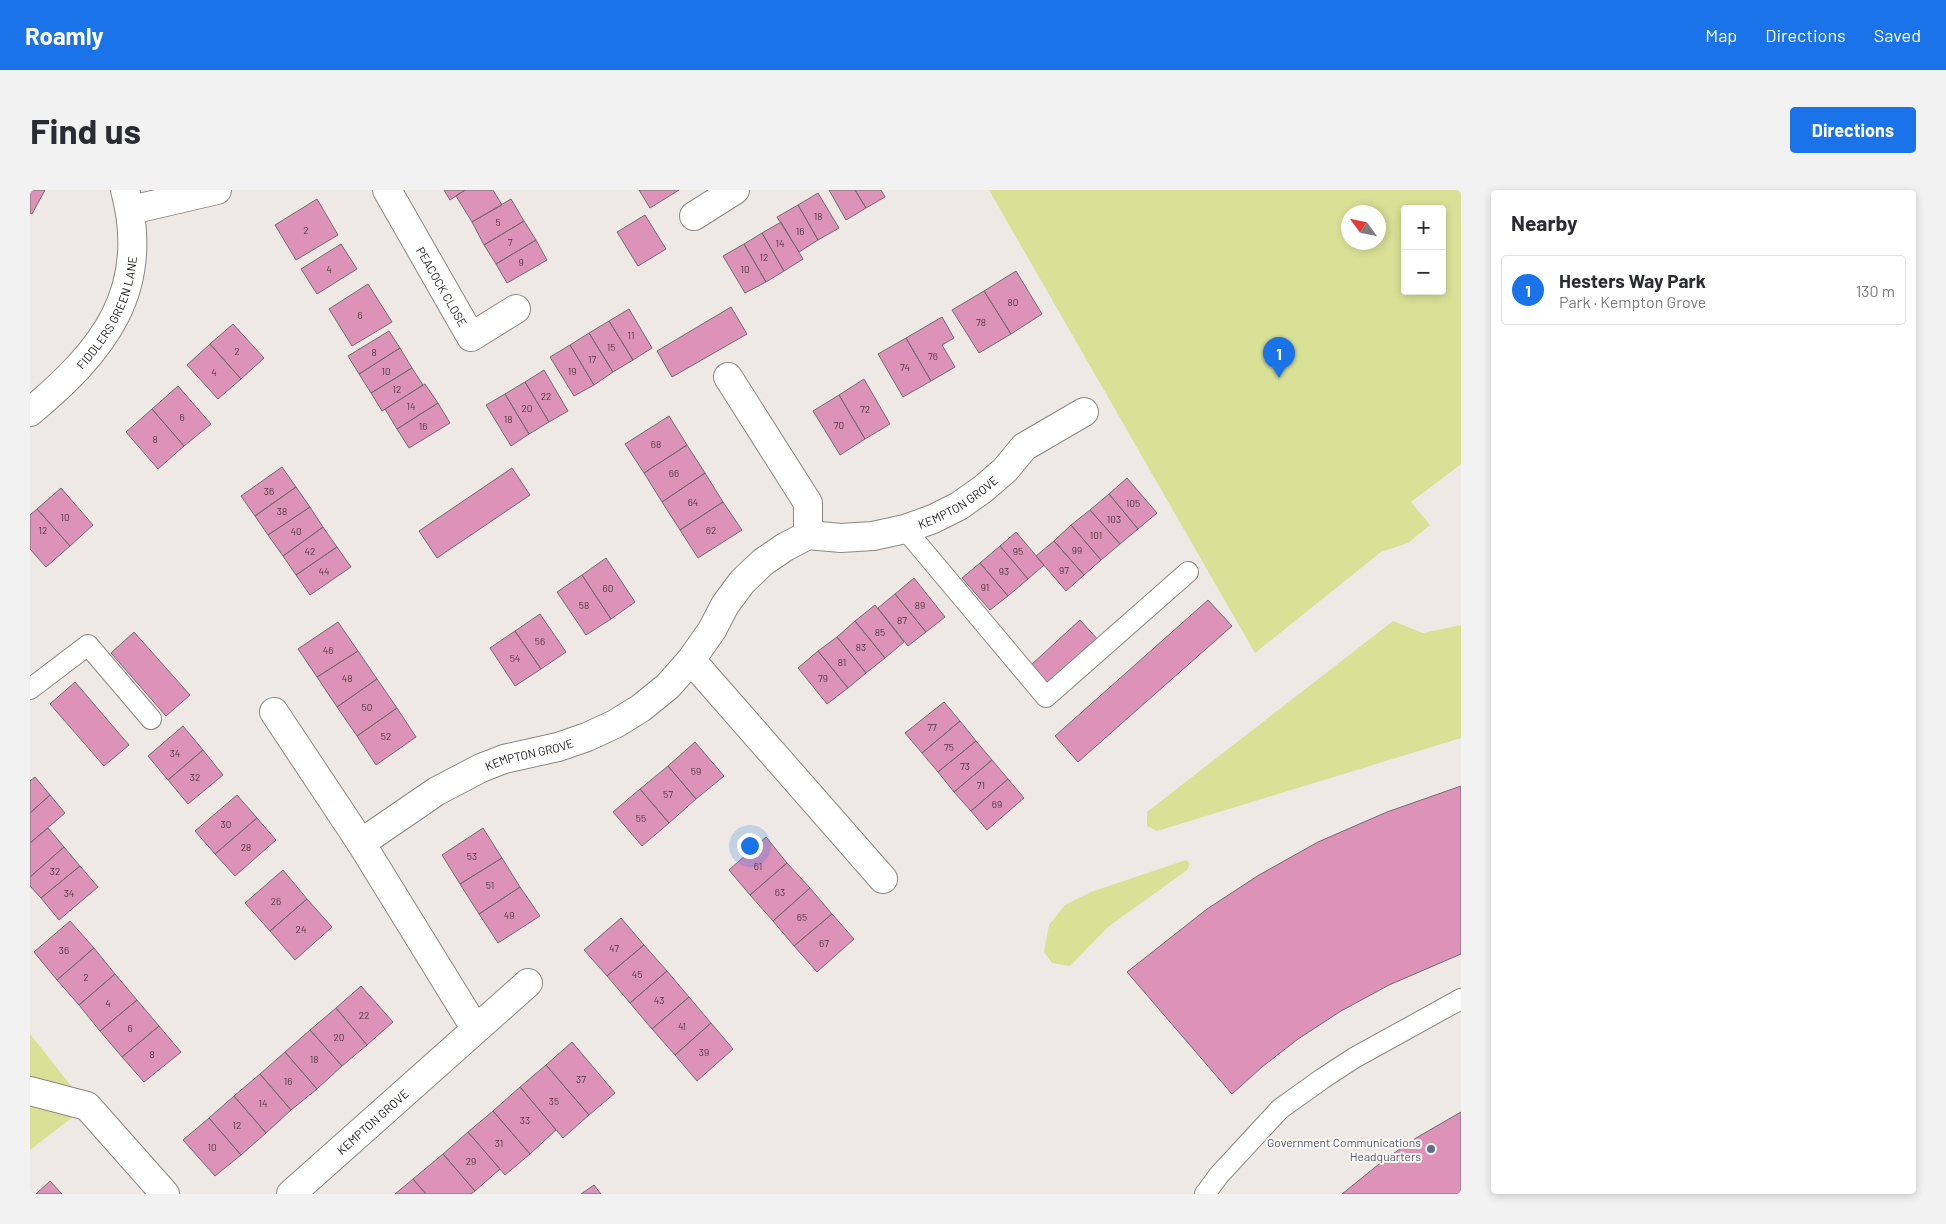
<!DOCTYPE html>
<meta charset="utf-8">
<style>
:root{--surface:#fff;--page:#f2f2f3;--text:#2b2b33;--muted:#7c7c81;--line:#e1e1e2;--accent:#1a73e8}
body{margin:0;font-family:Barlow,sans-serif;background:var(--page);color:var(--text)}
.controls{position:absolute;right:15px;top:15px;display:grid;overflow:hidden;border-radius:5px;box-shadow:0 2px 8px #0003}
.controls button{width:45px;height:45px;display:grid;place-items:center;padding:0;border:0;border-bottom:1px solid var(--line);background:var(--surface);color:var(--text);font:25px sans-serif}
.compass{position:absolute;left:1311px;top:15px;width:45px;height:45px;border-radius:50%;background:var(--surface);box-shadow:0 2px 8px #0003;rotate:303deg}
.you{position:absolute;left:719px;top:655px;width:18px;height:18px;margin:-12px;border:4px solid #fff;border-radius:50%;background:#1a73e8;box-shadow:0 0 0 8px #1a73e833}
.badge{display:grid;place-items:center;width:32px;height:32px;border-radius:50%;background:var(--accent);color:#fff;font-size:16px;font-weight:700}
.pin{position:absolute;translate:-50% -41px;filter:drop-shadow(0 1px 2px #0008)}
.pin::after{content:'';position:absolute;top:26px;width:18px;height:15px;background:inherit;clip-path:polygon(0 0,100% 0,50% 100%)}
.list{margin:0;padding:0;list-style:none}
h2{display:flex;justify-content:space-between;align-items:center;height:65px;margin:0;padding:0 20px;font-size:21px}
h2 small{font-size:16px;font-weight:400;color:var(--muted)}
.list li{display:grid;grid-template-columns:32px 1fr auto;gap:15px;align-items:center;box-sizing:border-box;height:70px;margin:0 10px 10px;padding:0 10px;border:1px solid var(--line);border-radius:5px}
.list b{display:block;font-size:19px;white-space:nowrap}
.list p{margin:0;font-size:16px;white-space:nowrap;color:var(--muted)}
.list em{font-size:16px;font-style:normal;color:var(--muted)}
.map{position:relative;flex:none;width:1431px;height:1004px;overflow:hidden;border-radius:5px}
header{display:flex;align-items:center;gap:30px;box-sizing:border-box;height:70px;padding:0 25px;background:var(--accent);color:#fff}
header strong{font-size:24px}
nav{display:flex;gap:28px;margin-inline-start:auto;font-size:18px}
.intro{display:flex;align-items:center;justify-content:space-between;box-sizing:border-box;height:120px;padding:0 30px}
h1{margin:0;font-size:35px}
.button{padding:12px 22px;border-radius:5px;background:var(--accent);color:#fff;font-size:18px;font-weight:700}
main{display:flex;gap:30px;padding:0 30px}
aside{flex:1;background:var(--surface);border-radius:5px;box-shadow:0 2px 8px #0003}
.map>svg:first-child{display:block}
.green{fill:#d8e196;fill-rule:evenodd}
.building{fill:#dd93b7;stroke:#726c6f}
.lines{fill:none;stroke-linecap:round;stroke-linejoin:round}
.service-casing{stroke:#8b8783;stroke-width:22}
.minor-casing{stroke:#8b8783;stroke-width:30}
.tertiary-casing{stroke:#8b8783;stroke-width:30}
.service{stroke:#fff;stroke-width:20}
.minor{stroke:#fff;stroke-width:28}
.tertiary{stroke:#fff;stroke-width:28}
.service-dot{fill:#5c6f8a;stroke:#fbf6f2;stroke-width:2}
.labels{text-anchor:middle;dominant-baseline:central;stroke-width:4;stroke-linejoin:round;paint-order:stroke}
.number-label{font-size:10px;fill:#4c3940}
.street-label{font-size:12px;fill:#1c1b19;stroke:#fbf6f2}
.service-label{font-size:12px;fill:#4e5e75;stroke:#fbf6f2;text-anchor:end}
</style>
<header>
<strong>Roamly</strong>
<nav><a>Map</a><a>Directions</a><a>Saved</a></nav>
</header>
<div class="intro"><h1>Find us</h1><a class="button">Directions</a></div>
<main>
<div class="map">
<svg width="1431" height="1004" viewBox="0 0 1431 1004">
<rect width="100%" height="100%" fill="#eee9e5"/>
<!-- green -->
<path class="green" d="M 959,0 L 1431,0 L 1431,274 L 1381,312 L 1400,335 L 1378,353 L 1351,362 L 1225,463 ZM 1375,19 L 1412,19 L 1412,101 L 1375,101 ZM 1318,22 L 1348,22 L 1348,52 L 1318,52 Z
M 1363,431 L 1393,443 L 1431,435 L 1431,548 L 1127,641 L 1117,636 L 1117,622 Z
M 1156,670 L 1160,674 L 1157,680 L 1078,737 L 1040,776 L 1022,773 L 1014,762 L 1019,735 L 1035,715 L 1061,702 Z
M 0,844 L 57,916 L 0,960 Z"/>
<!-- building -->
<path class="building" d="M 0,0 L 15,0 L 2,24 L 0,23 Z
M 414,0 L 435,0 L 420,10 Z
M 435,0 L 463,0 L 472,15 L 442,32 L 426,6 Z
M 609,0 L 649,0 L 620,18 Z
M 799,0 L 825,0 L 836,18 L 816,30 Z
M 825,0 L 851,0 L 855,7 L 836,18 Z
M 788,3 L 809,38 L 788,50 L 768,15 Z
M 287,9 L 308,45 L 266,70 L 245,35 Z
M 481,9 L 494,31 L 454,55 L 442,32 Z
M 768,15 L 788,50 L 769,62 L 747,27 Z
M 615,25 L 636,59 L 608,76 L 587,42 Z
M 494,31 L 506,50 L 466,74 L 454,55 Z
M 751,32 L 773,69 L 754,81 L 732,43 Z
M 732,43 L 754,81 L 736,92 L 714,54 Z
M 506,50 L 517,70 L 477,93 L 466,74 Z
M 311,54 L 327,79 L 287,104 L 271,79 Z
M 714,54 L 736,92 L 715,103 L 693,66 Z
M 986,81 L 1012,124 L 981,144 L 954,101 Z
M 338,94 L 362,132 L 322,156 L 299,119 Z
M 954,101 L 981,144 L 949,163 L 922,120 Z
M 701,117 L 717,144 L 642,187 L 627,161 Z
M 599,119 L 622,158 L 603,170 L 579,131 Z
M 912,127 L 924,148 L 912,155 L 925,177 L 901,191 L 876,148 Z
M 579,131 L 603,170 L 583,182 L 559,143 Z
M 203,134 L 234,168 L 211,189 L 180,154 Z
M 359,141 L 370,158 L 329,184 L 318,166 Z
M 559,143 L 583,182 L 564,195 L 540,155 Z
M 876,148 L 901,191 L 873,207 L 848,164 Z
M 180,154 L 211,189 L 188,209 L 157,175 Z
M 540,155 L 564,195 L 544,206 L 520,167 Z
M 370,158 L 382,178 L 341,203 L 329,184 Z
M 382,178 L 393,195 L 352,221 L 341,203 Z
M 514,180 L 538,221 L 519,232 L 495,192 Z
M 834,189 L 860,234 L 835,249 L 809,205 Z
M 495,192 L 519,232 L 499,244 L 475,204 Z
M 395,194 L 408,213 L 367,239 L 355,219 Z
M 148,196 L 181,234 L 154,256 L 122,219 Z
M 475,204 L 499,244 L 481,256 L 456,215 Z
M 809,205 L 835,249 L 810,265 L 783,221 Z
M 408,213 L 420,233 L 379,258 L 367,239 Z
M 122,219 L 154,256 L 128,279 L 96,242 Z
M 639,226 L 657,255 L 614,283 L 595,254 Z
M 657,255 L 675,283 L 632,312 L 614,283 Z
M 252,277 L 266,297 L 225,326 L 211,306 Z
M 482,278 L 500,305 L 407,368 L 389,341 Z
M 675,283 L 693,312 L 650,340 L 632,312 Z
M 1097,288 L 1127,323 L 1108,339 L 1079,304 Z
M 266,297 L 280,317 L 238,345 L 225,326 Z
M 31,298 L 63,335 L 40,356 L 7,319 Z
M 1079,304 L 1108,339 L 1090,354 L 1060,320 Z
M 693,312 L 712,340 L 668,368 L 650,340 Z
M 280,317 L 293,337 L 253,366 L 238,345 Z
M 7,319 L 40,356 L 16,377 L 0,359 L 0,325 Z
M 1060,320 L 1090,354 L 1071,370 L 1041,335 Z
M 1041,335 L 1071,370 L 1054,385 L 1024,351 Z
M 293,337 L 307,357 L 266,385 L 253,366 Z
M 986,342 L 1014,375 L 998,389 L 970,356 Z
M 1024,351 L 1054,385 L 1036,401 L 1006,366 Z
M 970,356 L 998,389 L 978,406 L 950,373 Z
M 307,357 L 321,377 L 280,405 L 266,385 Z
M 576,368 L 605,412 L 581,429 L 552,385 Z
M 950,373 L 978,406 L 960,420 L 932,388 Z
M 552,385 L 581,429 L 556,445 L 527,402 Z
M 884,388 L 915,427 L 896,442 L 865,404 Z
M 865,404 L 896,442 L 878,456 L 848,418 Z
M 1178,410 L 1202,436 L 1048,572 L 1025,546 Z
M 845,415 L 874,452 L 855,468 L 825,431 Z
M 510,424 L 536,462 L 511,479 L 485,441 Z
M 1050,430 L 1070,452 L 1020,496 L 1001,475 Z
M 825,431 L 855,468 L 836,483 L 807,447 Z
M 308,432 L 328,461 L 287,487 L 268,459 Z
M 485,441 L 511,479 L 485,496 L 460,458 Z
M 104,442 L 160,505 L 136,526 L 81,463 Z
M 807,447 L 836,483 L 818,498 L 788,461 Z
M 328,461 L 347,489 L 307,517 L 287,487 Z
M 788,461 L 818,498 L 797,514 L 768,478 Z
M 347,489 L 367,518 L 327,546 L 307,517 Z
M 45,492 L 99,555 L 74,576 L 20,514 Z
M 914,512 L 930,531 L 892,563 L 875,543 Z
M 367,518 L 386,547 L 346,575 L 327,546 Z
M 930,531 L 946,551 L 908,582 L 892,563 Z
M 153,536 L 173,560 L 138,590 L 118,566 Z
M 946,551 L 962,570 L 924,602 L 908,582 Z
M 665,552 L 694,586 L 666,609 L 638,576 Z
M 173,560 L 193,585 L 158,614 L 138,590 Z
M 962,570 L 978,589 L 941,621 L 924,602 Z
M 638,576 L 666,609 L 639,633 L 610,599 Z
M 5,587 L 20,605 L 0,623 L 0,591 Z
M 978,589 L 994,608 L 957,640 L 941,621 Z
M 1431,596 L 1431,764 L 1359,795 L 1311,821 L 1268,849 L 1232,877 L 1202,904 L 1097,782 L 1177,719 L 1229,685 L 1288,652 L 1357,622 Z
M 610,599 L 639,633 L 612,656 L 583,622 Z
M 20,605 L 35,623 L 0,653 L 0,623 Z
M 207,605 L 227,628 L 185,664 L 165,641 Z
M 227,628 L 246,650 L 205,686 L 185,664 Z
M 18,638 L 34,657 L 0,687 L 0,653 Z
M 453,638 L 472,668 L 430,694 L 412,665 Z
M 736,647 L 757,673 L 720,705 L 699,680 Z
M 34,657 L 50,676 L 11,708 L 0,696 L 0,687 Z
M 472,668 L 490,697 L 449,724 L 430,694 Z
M 757,673 L 780,698 L 743,731 L 720,705 Z
M 50,676 L 68,697 L 29,730 L 11,708 Z
M 253,680 L 277,709 L 240,741 L 215,713 Z
M 490,697 L 510,726 L 468,753 L 449,724 Z
M 780,698 L 802,724 L 764,756 L 743,731 Z
M 277,709 L 302,737 L 265,770 L 240,741 Z
M 802,724 L 824,749 L 787,782 L 764,756 Z
M 591,728 L 614,755 L 577,786 L 554,760 Z
M 40,731 L 64,758 L 27,790 L 4,762 Z
M 614,755 L 637,781 L 600,813 L 577,786 Z
M 64,758 L 85,784 L 49,815 L 27,790 Z
M 637,781 L 659,807 L 622,839 L 600,813 Z
M 85,784 L 107,810 L 70,841 L 49,815 Z
M 331,796 L 363,832 L 337,855 L 306,818 Z
M 659,807 L 681,833 L 645,865 L 622,839 Z
M 107,810 L 129,836 L 92,867 L 70,841 Z
M 306,818 L 337,855 L 312,876 L 280,840 Z
M 681,833 L 703,859 L 667,891 L 645,865 Z
M 129,836 L 151,862 L 114,892 L 92,867 Z
M 280,840 L 312,876 L 287,899 L 255,862 Z
M 542,852 L 585,903 L 559,925 L 516,875 Z
M 255,862 L 287,899 L 261,920 L 230,884 Z
M 516,875 L 559,925 L 533,948 L 490,897 Z
M 230,884 L 261,920 L 236,943 L 204,906 Z
M 490,897 L 526,940 L 500,964 L 463,921 Z
M 204,906 L 236,943 L 211,965 L 179,928 Z
M 463,921 L 500,964 L 475,985 L 438,942 Z
M 1431,922 L 1431,1004 L 1312,1004 L 1354,970 L 1386,948 Z
M 179,928 L 211,965 L 185,986 L 153,950 Z
M 438,942 L 470,979 L 445,1001 L 413,964 Z
M 413,964 L 445,1001 L 441,1004 L 396,1004 L 383,989 Z
M 383,989 L 396,1004 L 365,1004 Z
M 20,991 L 32,1004 L 6,1004 Z
M 564,995 L 571,1004 L 551,1004 Z"/>
<g class="lines">
<!-- service casing -->
<g class="service-casing">
<path id="service" d="M 875,339 L 1016,507 L 1158,382
M 0,499 L 58,455 L 121,529
M 1175,1004 L 1189,985 L 1250,919 L 1292,889 L 1324,868 L 1431,809"/>
</g>
<!-- minor casing -->
<g class="minor-casing">
<g id="minor">
<path id="s1" d="M 357,0 L 441,147 L 486,119"/>
<path d="M 101,20 L 187,0"/>
<path d="M 664,26 L 705,0"/>
<path d="M 698,187 L 778,313 L 778,345"/>
<path d="M 661,470 L 853,689"/>
<path d="M 244,522 L 331,653 L 445,838"/>
<path id="s2" d="M 331,653 L 407,601 L 451,578 L 474,569 L 528,557 L 557,547 L 585,534 L 611,518 L 638,496 L 661,470 L 682,440 L 695,415 L 712,392 L 733,372 L 755,357 L 778,345 L 811,348 L 843,346 L 875,339 L 903,329 L 929,316 L 953,299 L 975,280 L 994,257 L 1054,222"/>
<path d="M 0,901 L 57,916 L 135,1004"/>
<path id="s3" d="M 261,1004 L 498,793"/>
</g>
</g>
<!-- tertiary casing -->
<g class="tertiary-casing">
<g id="tertiary">
<path id="s4" d="M 0,222 C 73,161 122,101 95,0"/>
</g>
</g>
<!-- service -->
<use href="#service" class="service"/>
<!-- minor -->
<use href="#minor" class="minor"/>
<!-- tertiary -->
<use href="#tertiary" class="tertiary"/>
</g>
<!-- markers -->
<circle class="service-dot" cx="1401" cy="959" r="5"/>
<g class="labels">
<!-- number labels -->
<g class="number-label">
<text x="788" y="26">18</text>
<text x="468" y="32">5</text>
<text x="276" y="40">2</text>
<text x="770" y="41">16</text>
<text x="480" y="52">7</text>
<text x="750" y="53">14</text>
<text x="734" y="67">12</text>
<text x="491" y="72">9</text>
<text x="299" y="79">4</text>
<text x="715" y="79">10</text>
<text x="983" y="112">80</text>
<text x="330" y="125">6</text>
<text x="951" y="132">78</text>
<text x="601" y="145">11</text>
<text x="581" y="157">15</text>
<text x="207" y="161">2</text>
<text x="344" y="162">8</text>
<text x="903" y="166">76</text>
<text x="562" y="169">17</text>
<text x="875" y="177">74</text>
<text x="356" y="181">10</text>
<text x="542" y="181">19</text>
<text x="184" y="182">4</text>
<text x="367" y="199">12</text>
<text x="516" y="206">22</text>
<text x="381" y="216">14</text>
<text x="497" y="218">20</text>
<text x="835" y="219">72</text>
<text x="152" y="227">6</text>
<text x="478" y="229">18</text>
<text x="809" y="235">70</text>
<text x="393" y="236">16</text>
<text x="125" y="249">8</text>
<text x="626" y="254">68</text>
<text x="644" y="283">66</text>
<text x="239" y="301">36</text>
<text x="663" y="312">64</text>
<text x="1103" y="313">105</text>
<text x="252" y="321">38</text>
<text x="35" y="327">10</text>
<text x="1084" y="329">103</text>
<text x="13" y="340">12</text>
<text x="681" y="340">62</text>
<text x="266" y="341">40</text>
<text x="1066" y="345">101</text>
<text x="1047" y="360">99</text>
<text x="280" y="361">42</text>
<text x="988" y="361">95</text>
<text x="1034" y="380">97</text>
<text x="294" y="381">44</text>
<text x="974" y="381">93</text>
<text x="955" y="397">91</text>
<text x="578" y="398">60</text>
<text x="554" y="415">58</text>
<text x="890" y="415">89</text>
<text x="872" y="430">87</text>
<text x="850" y="442">85</text>
<text x="510" y="451">56</text>
<text x="831" y="457">83</text>
<text x="298" y="460">46</text>
<text x="485" y="468">54</text>
<text x="812" y="472">81</text>
<text x="317" y="488">48</text>
<text x="793" y="488">79</text>
<text x="337" y="517">50</text>
<text x="902" y="537">77</text>
<text x="356" y="546">52</text>
<text x="919" y="557">75</text>
<text x="145" y="563">34</text>
<text x="935" y="576">73</text>
<text x="666" y="581">59</text>
<text x="165" y="587">32</text>
<text x="951" y="595">71</text>
<text x="638" y="604">57</text>
<text x="967" y="614">69</text>
<text x="611" y="628">55</text>
<text x="196" y="634">30</text>
<text x="216" y="657">28</text>
<text x="442" y="666">53</text>
<text x="728" y="676">61</text>
<text x="25" y="681">32</text>
<text x="460" y="695">51</text>
<text x="750" y="702">63</text>
<text x="39" y="703">34</text>
<text x="246" y="711">26</text>
<text x="479" y="725">49</text>
<text x="772" y="727">65</text>
<text x="271" y="739">24</text>
<text x="794" y="753">67</text>
<text x="584" y="758">47</text>
<text x="34" y="760">36</text>
<text x="607" y="784">45</text>
<text x="56" y="787">2</text>
<text x="629" y="810">43</text>
<text x="78" y="813">4</text>
<text x="334" y="825">22</text>
<text x="652" y="836">41</text>
<text x="100" y="838">6</text>
<text x="309" y="847">20</text>
<text x="674" y="862">39</text>
<text x="122" y="864">8</text>
<text x="284" y="869">18</text>
<text x="551" y="889">37</text>
<text x="258" y="891">16</text>
<text x="524" y="911">35</text>
<text x="233" y="913">14</text>
<text x="495" y="930">33</text>
<text x="207" y="935">12</text>
<text x="469" y="953">31</text>
<text x="182" y="957">10</text>
<text x="441" y="971">29</text>
</g>
<!-- street labels -->
<g class="street-label">
<text stroke="none"><textPath href="#s1" startOffset="111">PEACOCK CLOSE</textPath></text>
<text stroke="none"><textPath href="#s4" startOffset="129">FIDDLERS GREEN LANE</textPath></text>
<text stroke="none"><textPath href="#s2" startOffset="716">KEMPTON GROVE</textPath></text>
<text stroke="none"><textPath href="#s2" startOffset="192">KEMPTON GROVE</textPath></text>
<text stroke="none"><textPath href="#s3" startOffset="109">KEMPTON GROVE</textPath></text>
</g>
<!-- service labels -->
<g class="service-label">
<text x="1391" y="952">Government Communications<tspan x="1391" dy="14">Headquarters</tspan></text>
</g>
</g>
</svg>
<div class="controls">
<button>+</button>
<button>−</button>
</div>
<svg class="compass" viewBox="-18 -18 36 36"><path d="M0-13l5 13h-10z" fill="#e53935"/><path d="M0 13l5-13h-10z" fill="#7c7c81"/></svg>
<div class="you"></div>
<div class="pin badge" style="left:1249px;top:188px">1</div>
</div>
<aside>
<h2>Nearby<small></small></h2>
<ul class="list">
<li><span class="badge">1</span><div><b>Hesters Way Park</b><p>Park · Kempton Grove</p></div><em>130 m</em></li>
</ul>
</aside>
</main>
